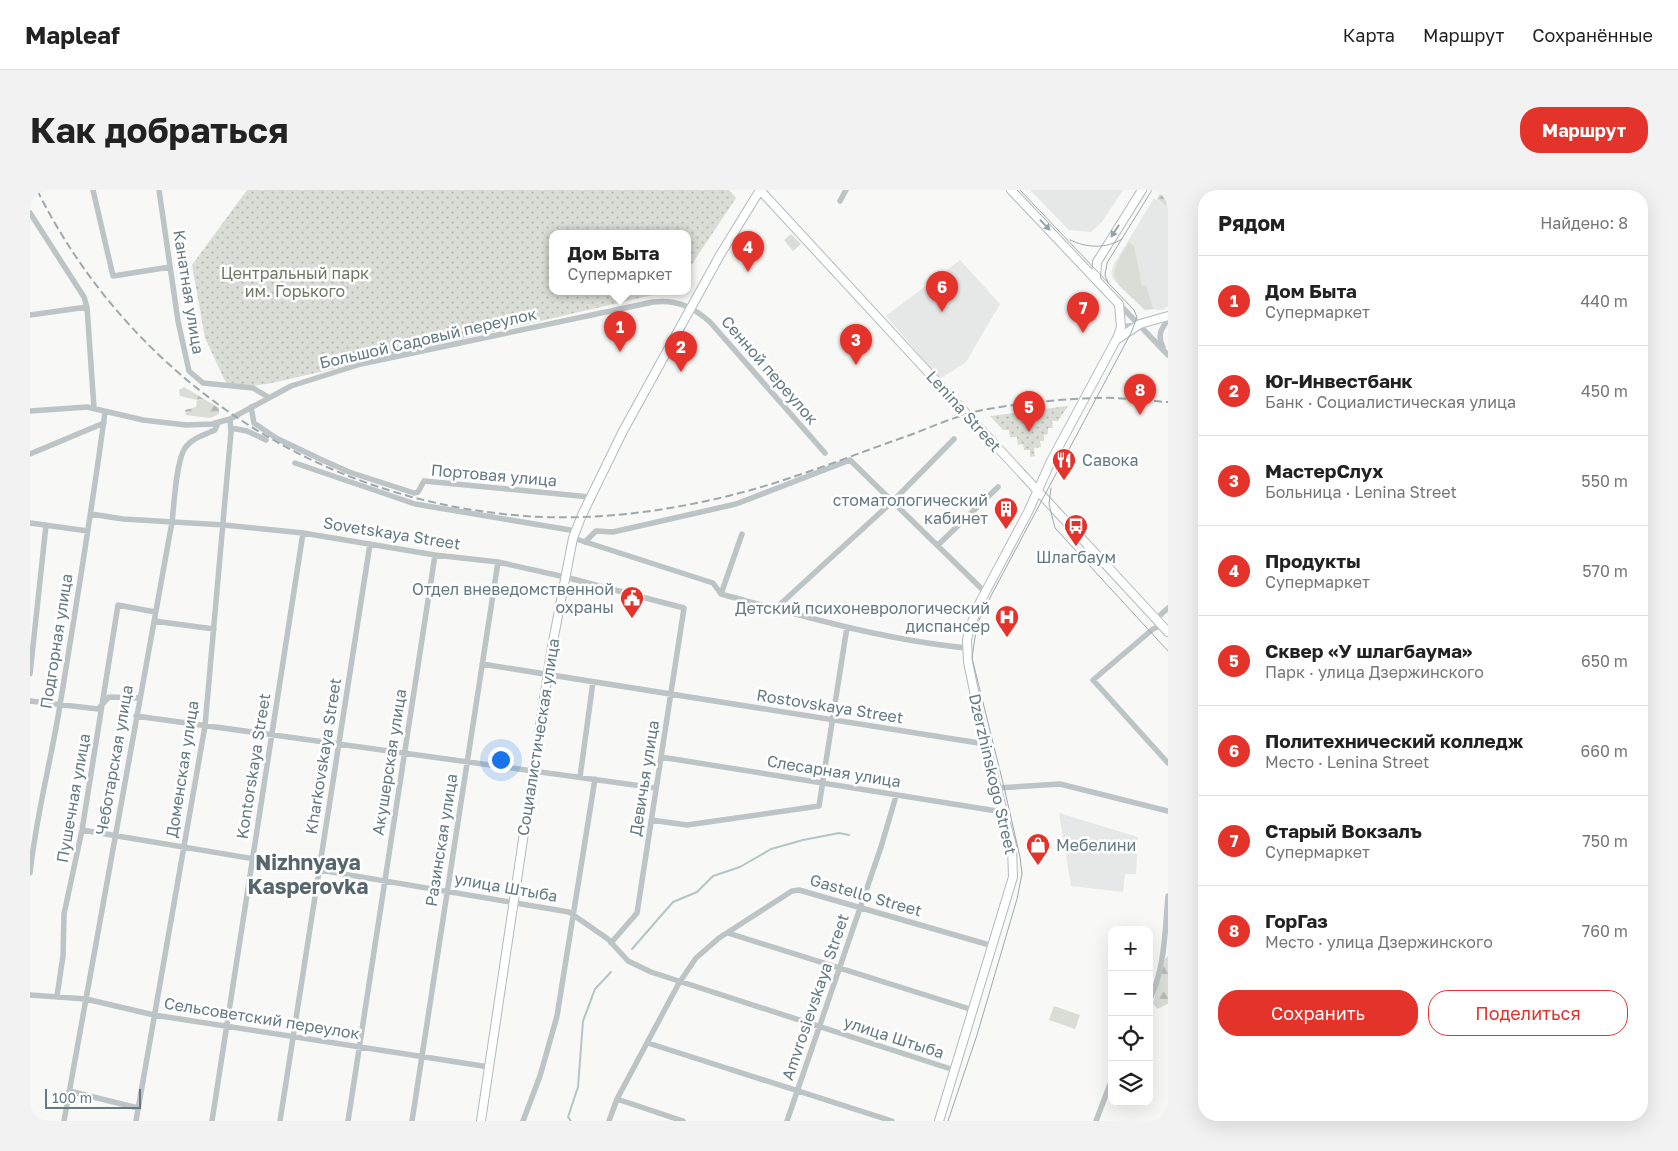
<!DOCTYPE html>
<html lang="ru">
<meta charset="utf-8">
<style>
:root{--surface:#fff;--page:#f2f2f2;--text:#222;--muted:#767676;--line:#e0e0e0;--accent:#e3332b}
body{margin:0;font-family:"Golos Text",sans-serif;background:var(--page);color:var(--text)}
.controls{position:absolute;right:15px;bottom:15px;display:grid;overflow:hidden;border-radius:10px;box-shadow:0 5px 20px #0002}
.controls button{width:45px;height:45px;display:grid;place-items:center;padding:0;border:0;border-bottom:1px solid var(--line);background:var(--surface);color:var(--text);font:25px sans-serif}
.scale{position:absolute;left:15px;bottom:12px;width:96px;box-sizing:border-box;padding-left:5px;border:2px solid #637a81;border-top:0;font-size:14px;line-height:18px;white-space:nowrap;color:#637a81;-webkit-text-stroke:4px #fff;paint-order:stroke}
.you{position:absolute;left:470px;top:569px;width:18px;height:18px;margin:-12px;border:4px solid #fff;border-radius:50%;background:#1a73e8;box-shadow:0 0 0 8px #1a73e833}
.badge{display:grid;place-items:center;width:32px;height:32px;border-radius:50%;background:var(--accent);color:#fff;font-size:16px;font-weight:700}
.pin{position:absolute;translate:-50% -41px;filter:drop-shadow(0 1px 2px #0008)}
.pin::after{content:'';position:absolute;top:26px;width:18px;height:15px;background:inherit;clip-path:polygon(0 0,100% 0,50% 100%)}
.popup{position:absolute;left:519px;top:40px;width:142px;height:65px;box-sizing:border-box;display:grid;place-content:center;border-radius:10px;background:var(--surface);filter:drop-shadow(0 1px 4px #0005);font-size:16px;white-space:nowrap;color:var(--muted)}
.popup b{font-size:19px;color:var(--text)}
.popup::after{content:'';position:absolute;left:50%;top:100%;margin-left:-10px;border:10px solid transparent;border-top-color:var(--surface)}
.list{margin:0;padding:0;list-style:none}
h2{display:flex;justify-content:space-between;align-items:center;height:65px;margin:0;padding:0 20px;font-size:21px}
h2 small{font-size:16px;font-weight:400;color:var(--muted)}
.list li{display:grid;grid-template-columns:32px 1fr auto;gap:15px;align-items:center;box-sizing:border-box;height:90px;padding:0 20px;border-top:1px solid var(--line)}
.list b{display:block;font-size:19px;white-space:nowrap}
.list p{margin:0;font-size:16px;white-space:nowrap;color:var(--muted)}
.list em{font-size:16px;font-style:normal;color:var(--muted)}
.actions{display:flex;gap:10px;padding:15px 20px}
.actions a{flex:1;padding:11px 0;border:1px solid var(--accent);border-radius:20px;text-align:center;font-size:18px;color:var(--accent)}
.actions .main{background:var(--accent);color:#fff}
.icon{flex:none;width:28px;height:28px;fill:none;stroke:currentColor;stroke-width:2;stroke-linecap:round;stroke-linejoin:round}
.map{position:relative;flex:none;width:1138px;height:931px;overflow:hidden;border-radius:20px}
header{display:flex;align-items:center;gap:30px;box-sizing:border-box;height:70px;padding:0 25px;background:var(--surface);border-bottom:1px solid var(--line)}
header strong{font-size:24px}
nav{display:flex;gap:28px;margin-inline-start:auto;font-size:18px}
.intro{display:flex;align-items:center;justify-content:space-between;box-sizing:border-box;height:120px;padding:0 30px}
h1{margin:0;font-size:35px}
.button{padding:12px 22px;border-radius:20px;background:var(--accent);color:#fff;font-size:18px;font-weight:700}
main{display:flex;gap:30px;padding:0 30px}
aside{flex:1;background:var(--surface);border-radius:20px;box-shadow:0 5px 20px #0002}
.map>svg:first-child{display:block}
.built{fill:#e6e8e7}
.green{fill:#d9ddd5}
.forest{fill:url(#forest-firs)}
.park{fill:url(#park-dots)}
.lines{fill:none;stroke-linecap:round;stroke-linejoin:round}
.stream{stroke:#b4c5c6;stroke-width:2}
.secondary-casing{stroke:#b1babd;stroke-width:10}
.street{stroke:#bcc4c6;stroke-width:5.5}
.secondary{stroke:#fff;stroke-width:8}
.tram{stroke:#9ea9ad;stroke-width:1}
.rail{stroke:#9ea9ad;stroke-width:2;stroke-dasharray:8 4;stroke-linecap:butt}
.oneway{fill:#92a2a7}
.labels{text-anchor:middle;dominant-baseline:central;stroke-width:5;stroke-linejoin:round;paint-order:stroke}
.park-label{font-size:16px;fill:#6b7962;stroke:#fff}
.street-label{font-size:16px;fill:#637a81;stroke:#fff}
.poi-label{font-size:16px;fill:#637a81;stroke:#fff;text-anchor:end}
.district-label{font-size:21px;font-weight:bold;fill:#55666c;stroke:#fff}
</style>
<header>
<strong>Mapleaf</strong>
<nav><a>Карта</a><a>Маршрут</a><a>Сохранённые</a></nav>
</header>
<div class="intro"><h1>Как добраться</h1><a class="button">Маршрут</a></div>
<main>
<div class="map">
<svg width="1138" height="931" viewBox="0 0 1138 931">
<defs>
<pattern id="forest-firs" width="22" height="20" patternUnits="userSpaceOnUse" patternTransform="scale(1.25)"><rect width="22" height="20" fill="#d9ddd5"/><path d="M5 1l3.5 6h-7zM16 11l3.5 6h-7z" fill="#b4b8b2"/></pattern>
<pattern id="park-dots" width="8" height="8" patternUnits="userSpaceOnUse" patternTransform="scale(1.25)"><rect width="8" height="8" fill="#d9ddd5"/><path d="M2 2h.1M6 6h.1" fill="none" stroke="#b4b8b2" stroke-width="1.8" stroke-linecap="round"/></pattern>
</defs>
<rect width="100%" height="100%" fill="#f8f8f6"/>
<!-- built -->
<path class="built" d="M 1000,0 L 1093,0 L 1071,33 L 1061,42 L 1039,40 Z
M 1124,8 L 1133,14 L 1138,12 L 1138,116 L 1133,120 L 1117,119 L 1110,115 L 1083,89 L 1081,83 L 1084,74 Z
M 930,70 L 970,114 L 936,172 L 910,189 L 856,126 Z
M 1029,623 L 1108,647 L 1106,684 L 1095,684 L 1093,702 L 1041,696 Z"/>
<!-- green -->
<path class="green" d="M 761,44 L 771,54 L 763,61 L 754,50 Z
M 1099,52 L 1104,56 L 1112,96 L 1116,95 L 1123,119 L 1115,120 C 1084,89 1073,93 1099,52 Z
M 1024,816 L 1050,825 L 1045,839 L 1019,830 Z"/>
<!-- forest -->
<path class="forest" d="M 1132,0 L 1138,0 L 1138,14 L 1135,15 L 1127,9 Z
M 154,197 L 189,218 L 189,224 L 180,228 L 156,225 L 155,220 L 166,217 L 167,210 L 150,206 L 149,200 Z
M 1138,766 L 1138,814 L 1127,819 L 1123,813 L 1135,769 Z"/>
<!-- park -->
<path class="park" d="M 217,0 L 699,0 L 706,8 L 658,80 L 658,43 L 522,43 L 522,101 L 640,101 L 242,193 L 222,196 L 197,195 L 175,148 L 162,75 Z
M 1038,216 L 1028,231 L 1022,231 L 1023,238 L 1018,238 L 1018,244 L 1014,245 L 1014,251 L 1010,251 L 1011,257 L 1004,258 L 1005,266 L 1000,267 L 1000,260 L 994,260 L 993,254 L 988,255 L 987,247 L 980,247 L 979,240 L 973,240 L 960,226 Z"/>
<g class="lines">
<!-- stream -->
<path class="stream" d="M 602,759 L 643,712 L 667,702 L 683,686 L 710,677 L 741,659 L 773,650 L 809,643 L 819,645
M 541,931 L 538,927 L 548,897 L 553,831 L 565,799 L 581,782"/>
<!-- secondary casing -->
<g class="secondary-casing">
<path id="secondary" d="M 730,0 L 1138,442
M 981,0 L 1089,114 L 1091,137 L 1087,149
M 1066,88 L 1067,72 L 1112,0
M 451,931 L 521,462 L 543,348 L 552,325 L 593,241 L 690,65 L 730,0
M 909,931 L 983,687 L 982,656 L 955,554 L 938,472 L 937,450 L 940,437 L 949,414 L 998,322 L 1021,271 L 1086,150 L 1110,134 L 1138,126"/>
</g>
<!-- street -->
<path class="street" d="M 63,0 L 83,86 L 140,77
M 129,0 L 148,131 L 159,181 L 173,193 L 223,198 L 238,207
M 810,11 L 816,0
M 0,23 L 54,107 L 57,117 L 64,218
M 1089,114 L 1138,165
M 0,125 L 57,117
M 1091,137 L 1108,135
M 1133,157 C 1127,146 1131,139 1138,130
M 221,217 L 224,233 L 246,248 L 290,269 L 319,282 L 384,303 L 388,302 L 394,291 L 560,307
M 0,221 L 57,217 L 113,230 L 156,235 L 182,234 L 200,229 L 261,196 L 331,174 L 623,112 C 646,109 663,117 680,132 L 795,263
M 201,238 L 217,241 L 236,250
M 0,264 L 74,233
M 265,273 L 385,314 L 546,341
M 61,324 L 93,329 L 194,335 L 273,343 L 405,365 L 468,372 L 535,387 L 654,418 L 607,723 L 581,753
M 0,333 L 58,341
M 543,348 L 683,393 L 691,404 C 772,426 854,450 937,458
M 555,352 L 566,341 L 583,342 L 706,314 L 820,270 L 955,402
M 908,355 L 968,297
M 691,404 L 712,344
M 745,419 L 863,311 L 924,249
M 1126,429 L 1138,418
M 124,431 L 184,439
M 1132,435 L 1123,439 L 1063,490 L 1138,573
M 452,474 L 955,554
M 0,484 L 16,335
M 0,511 L 68,519 L 79,507 L 109,508
M 106,526 L 626,598
M 631,567 L 973,622
M 550,587 L 563,492
M 967,598 L 1030,594 L 1138,621
M 621,630 L 657,635 L 789,616 L 817,437
M 52,640 L 539,722 L 578,749 L 598,771 L 621,782 L 924,880
M 0,683 C 6,626 21,571 30,515 C 46,417 62,320 75,222
M 698,743 L 943,820
M 0,805 L 56,809 L 124,825 L 459,877
M 27,806 L 33,766 L 34,724 L 52,640 L 88,415 L 125,422
M 1119,811 C 1135,780 1135,740 1138,706
M 618,853 L 862,931
M 39,901 L 108,918
M 587,909 L 653,931
M 34,931 L 142,332 C 144,316 146,271 155,258 C 162,248 174,245 185,240 L 188,233
M 106,931 L 175,536 L 201,242 L 200,229
M 182,931 L 273,343
M 250,931 L 340,354
M 318,931 L 405,365
M 382,931 L 468,372
M 493,931 L 510,886 L 527,826 L 565,589
M 579,931 L 587,909 L 649,793 L 666,768 L 689,748 L 762,701 L 769,700 L 963,756
M 757,931 L 851,657 L 866,606
M 1066,931 L 1082,889
M 1134,931 L 1138,922"/>
<!-- secondary -->
<use href="#secondary" class="secondary"/>
<!-- tram -->
<path class="tram" d="M 1040,50 C 1057,58 1076,59 1092,49
M 1078,93 L 1075,85 L 1077,73 L 1122,0
M 1021,298 L 1019,314 L 1025,338 L 1138,461
M 918,931 L 947,845 L 987,709 L 992,684 L 990,667 L 974,597 L 942,468 L 947,434 L 963,402 L 1101,143 L 1107,127 L 1104,120 L 990,0"/>
<!-- rail -->
<path class="rail" d="M 7,0 C 101,188 285,311 495,326 C 562,331 633,322 698,306 C 760,291 820,266 880,245 C 904,236 928,225 953,220 C 990,213 1030,209 1068,208 C 1091,207 1115,211 1138,212"/>
</g>
<!-- one-way arrows -->
<defs><path id="oneway-solid" d="M-6-.8H1V-3.2L6.5 0L1 3.2V.8H-6Z" transform="scale(1.25)"/></defs>
<g class="oneway">
<use href="#oneway-solid" transform="translate(1015 35) rotate(46)"/>
<use href="#oneway-solid" transform="translate(1085 41) rotate(123)"/>
</g>
<!-- icons -->
<defs>
<g id="restaurant-pin" transform="scale(1.25)"><path d="M0 17L-7.5 6A9.5 9.5 0 1 1 7.5 6Z" fill="#e3332b" stroke="#fff"/><path d="M-5-6h1v4h1v-4h1v4h1v-4h1v5L-1.5 .5V6h-2V.5L-5-1ZM5-6V6H3V1.5H1.5Q1.5-4 5-6Z" fill="#fff"/></g>
<g id="building-pin" transform="scale(1.25)"><path d="M0 17L-7.5 6A9.5 9.5 0 1 1 7.5 6Z" fill="#e3332b" stroke="#fff"/><path d="M-4-6H4V6H1V3H-1V6H-4ZM-2.5-4.3h1.7v1.8h-1.7ZM.8-4.3h1.7v1.8H.8ZM-2.5-1h1.7V.8h-1.7ZM.8-1h1.7V.8H.8Z" fill="#fff"/></g>
<g id="bus-pin" transform="scale(1.25)"><path d="M0 17L-7.5 6A9.5 9.5 0 1 1 7.5 6Z" fill="#e3332b" stroke="#fff"/><path d="M-5-6H5V4H4V6H2V4H-2V6H-4V4H-5ZM-3.5-4V0h7V-4ZM-3.5 1.2v1.5H-2V1.2ZM2 1.2v1.5H3.5V1.2Z" fill="#fff"/></g>
<g id="civic-pin" transform="scale(1.25)"><path d="M0 17L-7.5 6A9.5 9.5 0 1 1 7.5 6Z" fill="#e3332b" stroke="#fff"/><path d="M-.6-6.5H3V-4.5H.6V-3L4-1V1h2V6H-6V1h2V-1L-.6-3ZM-1.2 2.5V6h2.4V2.5Z" fill="#fff"/></g>
<g id="hospital-pin" transform="scale(1.25)"><path d="M0 17L-7.5 6A9.5 9.5 0 1 1 7.5 6Z" fill="#e3332b" stroke="#fff"/><path d="M-5-5h3v3.5h4V-5h3V5h-3V1.5h-4V5h-3Z" fill="#fff"/></g>
<g id="shop-pin" transform="scale(1.25)"><path d="M0 17L-7.5 6A9.5 9.5 0 1 1 7.5 6Z" fill="#e3332b" stroke="#fff"/><path d="M-5-2.5h2.3a2.7 3.5 0 0 1 5.4 0H5L5.5 6h-11ZM-1.5-2.5h3a1.5 2.3 0 0 0-3 0Z" fill="#fff"/></g>
</defs>
<g fill-rule="evenodd">
<use href="#restaurant-pin" x="1034" y="270"/>
<use href="#building-pin" x="976" y="319"/>
<use href="#bus-pin" x="1046" y="336"/>
<use href="#civic-pin" x="602" y="408"/>
<use href="#hospital-pin" x="977" y="427"/>
<use href="#shop-pin" x="1008" y="655"/>
</g>
<g class="labels">
<!-- park labels -->
<g class="park-label">
<text x="265" y="83">Центральный парк<tspan x="265" dy="18">им. Горького</tspan></text>
</g>
<!-- street labels -->
<g class="street-label">
<text transform="translate(159 102) rotate(81)">Канатная улица</text>
<text transform="translate(398 148) rotate(-13)">Большой Садовый переулок</text>
<text transform="translate(740 180) rotate(49)">Сенной переулок</text>
<text transform="translate(934 221) rotate(48)">Lenina Street</text>
<text transform="translate(464 285) rotate(5)">Портовая улица</text>
<text transform="translate(362 343) rotate(9)">Sovetskaya Street</text>
<text transform="translate(26 451) rotate(-81)">Подгорная улица</text>
<text transform="translate(800 516) rotate(9)">Rostovskaya Street</text>
<text transform="translate(508 547) rotate(-81)">Социалистическая улица</text>
<text transform="translate(293 566) rotate(-81)">Kharkovskaya Street</text>
<text transform="translate(84 570) rotate(-80)">Чеботарская улица</text>
<text transform="translate(359 572) rotate(-81)">Акушерская улица</text>
<text transform="translate(223 576) rotate(-81)">Kontorskaya Street</text>
<text transform="translate(152 579) rotate(-81)">Доменская улица</text>
<text transform="translate(804 581) rotate(9)">Слесарная улица</text>
<text transform="translate(963 584) rotate(77)">Dzerzhinskogo Street</text>
<text transform="translate(614 588) rotate(-81)">Девичья улица</text>
<text transform="translate(43 608) rotate(-80)">Пушечная улица</text>
<text transform="translate(411 650) rotate(-81)">Разинская улица</text>
<text transform="translate(476 697) rotate(10)">улица Штыба</text>
<text transform="translate(836 705) rotate(16)">Gastello Street</text>
<text transform="translate(785 807) rotate(-71)">Amvrosievskaya Street</text>
<text transform="translate(232 828) rotate(9)">Сельсоветский переулок</text>
<text transform="translate(864 847) rotate(18)">улица Штыба</text>
</g>
<!-- poi labels -->
<g class="poi-label">
<text x="1052" y="270" text-anchor="start">Савока</text>
<text x="958" y="310">стоматологический<tspan x="958" dy="18">кабинет</tspan></text>
<text x="1046" y="367" text-anchor="middle">Шлагбаум</text>
<text x="584" y="399">Отдел вневедомственной<tspan x="584" dy="18">охраны</tspan></text>
<text x="960" y="418">Детский психоневрологический<tspan x="960" dy="18">диспансер</tspan></text>
<text x="1026" y="655" text-anchor="start">Мебелини</text>
</g>
<!-- district labels -->
<g class="district-label">
<text x="278" y="672">Nizhnyaya<tspan x="278" dy="24">Kasperovka</tspan></text>
</g>
</g>
</svg>
<div class="controls">
<button>+</button>
<button>−</button>
<button><svg class="icon" aria-label="locate" viewBox="0 0 24 24"><circle cx="12" cy="12" r="6"/><path d="M12 2v4M12 18v4M2 12h4M18 12h4"/></svg></button>
<button><svg class="icon" aria-label="layers" viewBox="0 0 24 24"><path d="M12 4l9 5-9 5-9-5zM3 14l9 5 9-5"/></svg></button>
</div>
<div class="scale">100 m</div>
<div class="you"></div>
<div class="pin badge" style="left:590px;top:162px">1</div>
<div class="popup"><b>Дом Быта</b>Супермаркет</div>
<div class="pin badge" style="left:651px;top:182px">2</div>
<div class="pin badge" style="left:826px;top:175px">3</div>
<div class="pin badge" style="left:718px;top:82px">4</div>
<div class="pin badge" style="left:999px;top:242px">5</div>
<div class="pin badge" style="left:912px;top:122px">6</div>
<div class="pin badge" style="left:1053px;top:143px">7</div>
<div class="pin badge" style="left:1110px;top:225px">8</div>
</div>
<aside>
<h2>Рядом<small>Найдено: 8</small></h2>
<ul class="list">
<li><span class="badge">1</span><div><b>Дом Быта</b><p>Супермаркет</p></div><em>440 m</em></li>
<li><span class="badge">2</span><div><b>Юг-Инвестбанк</b><p>Банк · Социалистическая улица</p></div><em>450 m</em></li>
<li><span class="badge">3</span><div><b>МастерСлух</b><p>Больница · Lenina Street</p></div><em>550 m</em></li>
<li><span class="badge">4</span><div><b>Продукты</b><p>Супермаркет</p></div><em>570 m</em></li>
<li><span class="badge">5</span><div><b>Сквер «У шлагбаума»</b><p>Парк · улица Дзержинского</p></div><em>650 m</em></li>
<li><span class="badge">6</span><div><b>Политехнический колледж</b><p>Место · Lenina Street</p></div><em>660 m</em></li>
<li><span class="badge">7</span><div><b>Старый Вокзалъ</b><p>Супермаркет</p></div><em>750 m</em></li>
<li><span class="badge">8</span><div><b>ГорГаз</b><p>Место · улица Дзержинского</p></div><em>760 m</em></li>
</ul>
<div class="actions"><a class="main">Сохранить</a><a>Поделиться</a></div>
</aside>
</main>
